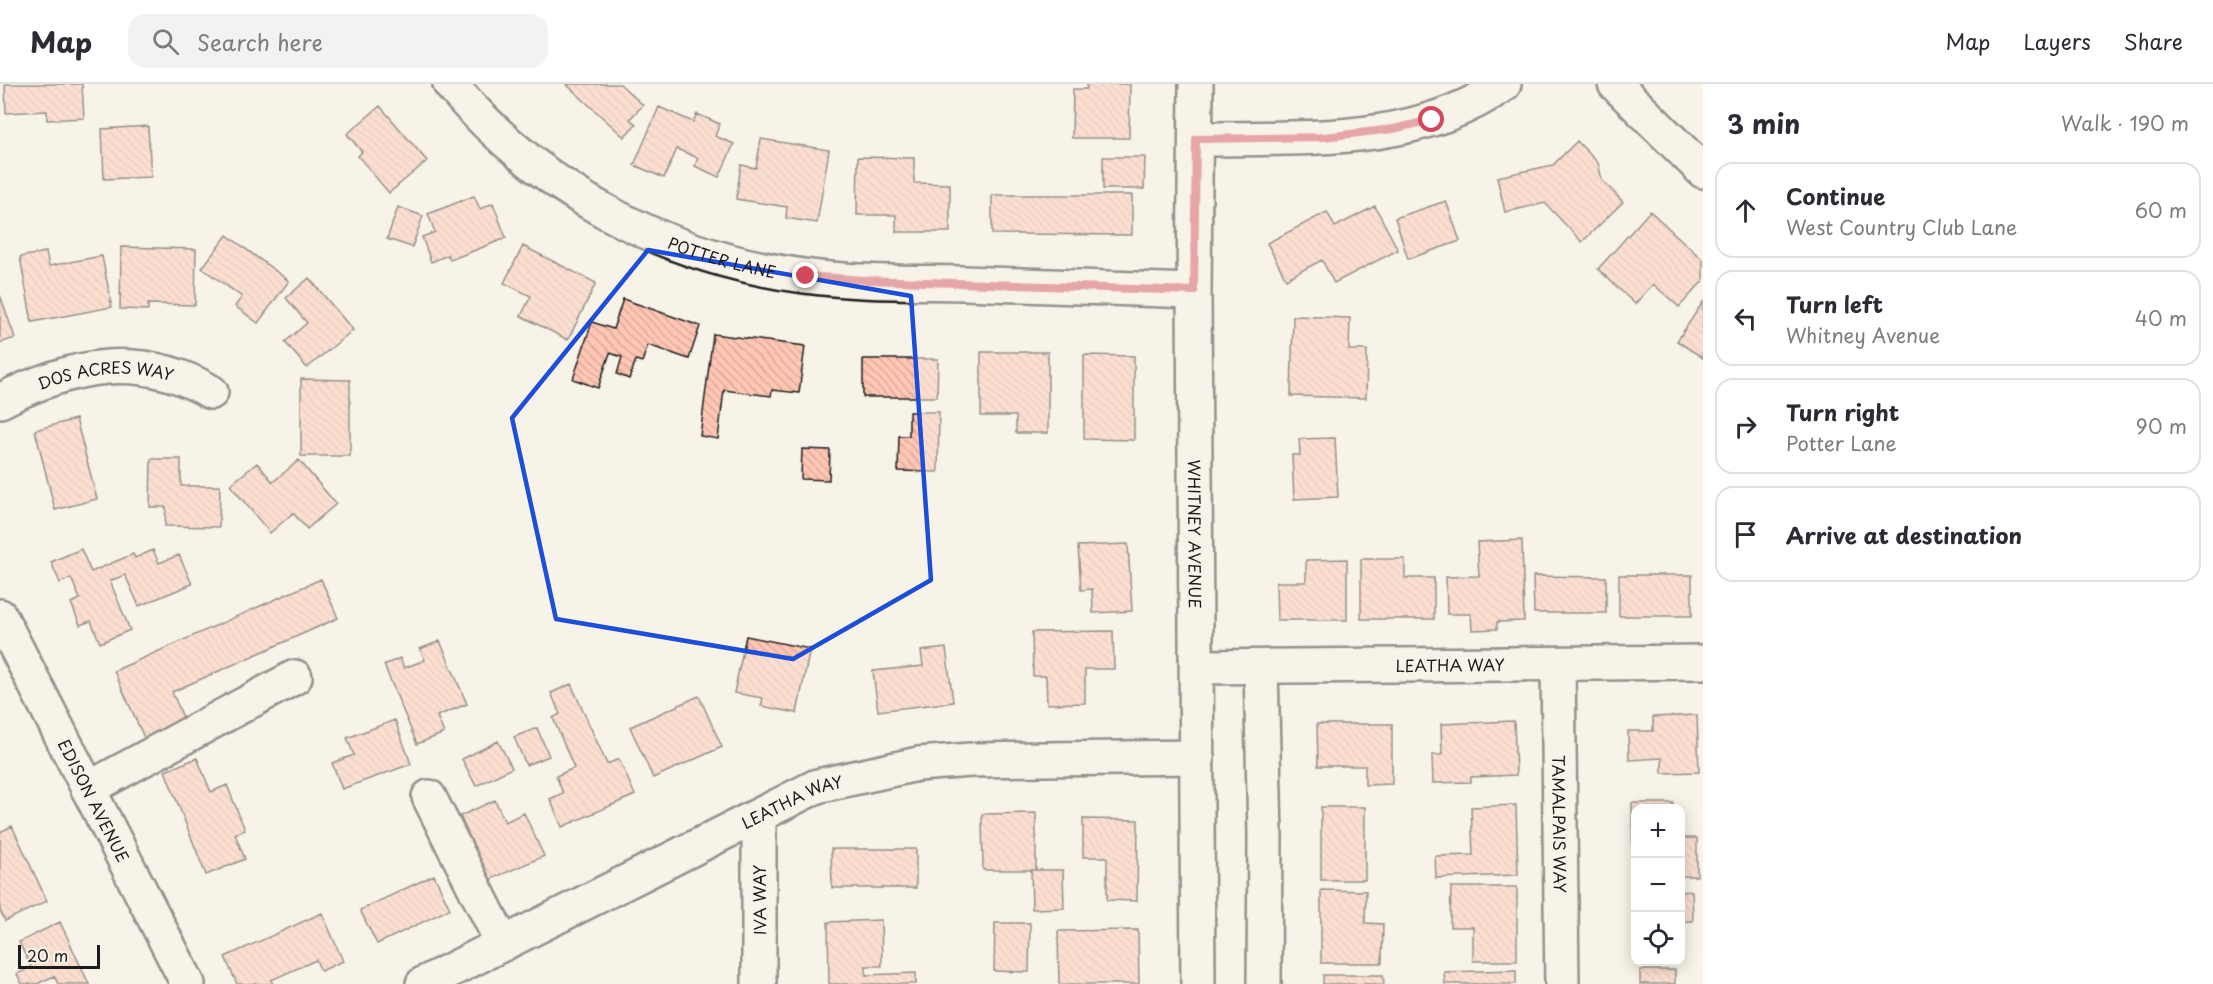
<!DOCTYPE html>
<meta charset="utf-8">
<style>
:root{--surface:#fff;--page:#f2f2f3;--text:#2b2b33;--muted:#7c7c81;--line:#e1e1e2}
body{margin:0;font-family:"Playpen Sans",sans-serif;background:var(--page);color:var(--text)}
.controls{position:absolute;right:18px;bottom:18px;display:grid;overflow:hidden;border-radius:12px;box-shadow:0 3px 15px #0003}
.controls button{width:54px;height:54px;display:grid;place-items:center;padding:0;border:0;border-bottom:2px solid var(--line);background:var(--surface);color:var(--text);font:30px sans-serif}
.scale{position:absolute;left:18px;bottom:15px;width:82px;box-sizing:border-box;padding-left:6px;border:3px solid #1c1c1c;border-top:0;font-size:16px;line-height:21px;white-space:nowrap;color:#1c1c1c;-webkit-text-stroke:4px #f7f3e8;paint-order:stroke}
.stop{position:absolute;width:18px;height:18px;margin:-14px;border:4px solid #d1495b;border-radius:50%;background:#fff}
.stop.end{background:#d1495b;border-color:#fff;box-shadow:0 2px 6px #0008}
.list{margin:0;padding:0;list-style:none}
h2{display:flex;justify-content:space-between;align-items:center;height:78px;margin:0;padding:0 24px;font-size:26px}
h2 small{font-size:20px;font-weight:400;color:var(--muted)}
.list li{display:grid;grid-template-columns:39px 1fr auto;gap:18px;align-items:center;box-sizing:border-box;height:96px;margin:0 12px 12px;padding:0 12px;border:2px solid var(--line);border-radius:18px}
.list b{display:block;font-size:22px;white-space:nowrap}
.list p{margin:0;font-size:20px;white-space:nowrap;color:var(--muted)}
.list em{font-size:20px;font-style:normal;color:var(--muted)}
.icon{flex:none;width:33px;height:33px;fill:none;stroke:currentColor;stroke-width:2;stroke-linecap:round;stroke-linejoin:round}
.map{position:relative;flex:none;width:1703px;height:900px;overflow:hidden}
header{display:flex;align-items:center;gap:36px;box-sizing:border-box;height:84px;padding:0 30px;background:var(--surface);border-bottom:2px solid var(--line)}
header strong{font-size:28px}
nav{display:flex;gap:33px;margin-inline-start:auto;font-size:21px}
.search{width:420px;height:54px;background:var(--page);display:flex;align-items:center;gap:15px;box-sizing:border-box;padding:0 21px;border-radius:18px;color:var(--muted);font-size:22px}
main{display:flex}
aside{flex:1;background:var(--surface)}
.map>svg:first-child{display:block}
.building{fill:url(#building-back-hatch);stroke:#1c1c1c;stroke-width:1.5}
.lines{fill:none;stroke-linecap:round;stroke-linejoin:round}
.minor-casing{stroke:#1c1c1c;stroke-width:38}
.minor{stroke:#f7f3e8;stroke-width:33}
.route{stroke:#d1495b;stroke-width:8}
.marked{fill:none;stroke:#1d4ed8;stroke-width:4.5;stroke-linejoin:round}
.labels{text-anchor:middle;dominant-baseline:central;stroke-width:5;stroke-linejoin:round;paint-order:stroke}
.street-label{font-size:16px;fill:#1c1c1c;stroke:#f7f3e8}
</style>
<header>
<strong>Map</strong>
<div class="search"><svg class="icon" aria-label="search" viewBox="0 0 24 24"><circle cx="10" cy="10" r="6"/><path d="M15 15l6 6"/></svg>Search here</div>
<nav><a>Map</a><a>Layers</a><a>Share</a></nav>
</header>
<main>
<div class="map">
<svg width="1703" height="900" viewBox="0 0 1703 900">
<defs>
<pattern id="building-back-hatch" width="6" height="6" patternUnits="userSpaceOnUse" patternTransform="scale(1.5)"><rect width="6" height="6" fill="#ffc6b4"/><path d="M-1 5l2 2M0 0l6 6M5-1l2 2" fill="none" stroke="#daaa9a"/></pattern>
</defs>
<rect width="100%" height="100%" fill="#f7f3e8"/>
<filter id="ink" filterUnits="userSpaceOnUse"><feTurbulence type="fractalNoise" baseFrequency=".0167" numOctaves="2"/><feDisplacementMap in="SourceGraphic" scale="12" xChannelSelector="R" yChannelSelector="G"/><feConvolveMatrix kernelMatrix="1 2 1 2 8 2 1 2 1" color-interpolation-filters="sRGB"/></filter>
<g filter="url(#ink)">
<!-- building -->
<path class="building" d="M 5,0 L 82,0 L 84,34 L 47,36 L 47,27 L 6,29 Z
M 566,0 L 620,0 L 643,21 L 630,35 L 636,40 L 624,53 Z
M 1087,0 L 1130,0 L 1129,54 L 1072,54 L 1073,5 L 1087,5 Z
M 380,22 L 427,77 L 389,109 L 358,72 L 362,68 L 347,50 Z
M 659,23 L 693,38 L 697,30 L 720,40 L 715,52 L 734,60 L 719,93 L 695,82 L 698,74 L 677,65 L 664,94 L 634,81 Z
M 148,42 L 151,93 L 104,95 L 102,45 Z
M 761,55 L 829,66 L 817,139 L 786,134 L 787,123 L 736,115 L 741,81 L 756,84 Z
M 1577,57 L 1598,79 L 1602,96 L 1623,118 L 1582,158 L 1545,119 L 1505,128 L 1497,93 L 1553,81 Z
M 858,73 L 914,74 L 914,99 L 950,100 L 950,148 L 896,148 L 896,131 L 857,131 Z
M 1103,73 L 1145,73 L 1144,105 L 1103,105 Z
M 992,111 L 1132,111 L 1132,151 L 992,150 Z
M 474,112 L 480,125 L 493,119 L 506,154 L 450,176 L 448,171 L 431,178 L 422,153 L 435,148 L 428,130 Z
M 1446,117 L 1460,157 L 1408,175 L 1395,134 Z
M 1375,122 L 1398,166 L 1334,199 L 1322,176 L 1286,195 L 1267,159 L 1327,128 L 1335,143 Z
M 398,123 L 423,132 L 412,163 L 387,155 Z
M 1650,127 L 1703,176 L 1703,197 L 1679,223 L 1653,200 L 1635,220 L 1598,185 Z
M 227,151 L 289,197 L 258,239 L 235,222 L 242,213 L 202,184 Z
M 523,162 L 596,199 L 568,256 L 521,232 L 531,212 L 504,199 Z
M 121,163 L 196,165 L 195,221 L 148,220 L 148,226 L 120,225 Z
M 46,168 L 49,182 L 102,172 L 112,223 L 32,238 L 20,173 Z
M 309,194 L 353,246 L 307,284 L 285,258 L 307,239 L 286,214 Z
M 0,211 L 15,254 L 0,259 Z
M 623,215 L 700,242 L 689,275 L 648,261 L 642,278 L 636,276 L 629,295 L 617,290 L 622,273 L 610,269 L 598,304 L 573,295 L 592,238 L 613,245 Z
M 1703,218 L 1703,274 L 1677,257 Z
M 1293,232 L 1350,234 L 1349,266 L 1367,266 L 1366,314 L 1291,312 Z
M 713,250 L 805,262 L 799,309 L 772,306 L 771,312 L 724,306 L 718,355 L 700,352 Z
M 981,268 L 1048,268 L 1048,349 L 1016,349 L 1016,332 L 981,332 Z
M 1084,271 L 1134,272 L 1134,356 L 1084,355 Z
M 863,275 L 938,275 L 937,313 L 863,313 Z
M 301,295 L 350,296 L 350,372 L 301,372 Z
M 909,328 L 939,328 L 938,388 L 898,387 L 899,352 L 909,352 Z
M 76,335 L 97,415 L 55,426 L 35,346 Z
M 1335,354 L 1338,413 L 1294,415 L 1292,371 L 1300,371 L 1299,355 Z
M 802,365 L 830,366 L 829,396 L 801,395 Z
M 151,375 L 181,375 L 181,402 L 220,402 L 219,443 L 165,442 L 166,423 L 150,423 Z
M 299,376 L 336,420 L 307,445 L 293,429 L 270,449 L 230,401 L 257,379 L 273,398 Z
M 1522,456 L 1524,537 L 1497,538 L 1497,545 L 1472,546 L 1471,530 L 1447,530 L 1446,493 L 1479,492 L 1477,458 Z
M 1128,460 L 1132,527 L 1093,529 L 1092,505 L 1081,506 L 1078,462 Z
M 81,465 L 91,488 L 133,470 L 135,474 L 153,466 L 159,479 L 179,471 L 192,500 L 139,522 L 125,491 L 110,497 L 130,546 L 100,559 L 91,537 L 80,541 L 71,519 L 80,515 L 71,494 L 60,499 L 51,478 Z
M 1347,475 L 1347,536 L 1277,536 L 1276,498 L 1306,498 L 1306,476 Z
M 1361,475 L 1405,475 L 1405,494 L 1434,494 L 1434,535 L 1361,535 Z
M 1619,491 L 1692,491 L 1692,532 L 1619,532 Z
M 1533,492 L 1606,493 L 1606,529 L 1534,529 Z
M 321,495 L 338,534 L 172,608 L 186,640 L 146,658 L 114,587 Z
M 1113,547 L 1114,585 L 1085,585 L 1085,619 L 1047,620 L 1046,592 L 1033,592 L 1032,548 Z
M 746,552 L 810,565 L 797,629 L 761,622 L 763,614 L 734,609 Z
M 440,557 L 467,620 L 437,632 L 444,649 L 417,660 L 384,581 L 400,574 L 404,584 L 425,576 L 420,565 Z
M 946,564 L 953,618 L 878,627 L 873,587 L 923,582 L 921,567 Z
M 571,600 L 607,680 L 619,675 L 635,711 L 562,743 L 550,715 L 563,709 L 556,692 L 574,684 L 553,634 L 560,630 L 551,609 Z
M 699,612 L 722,663 L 653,694 L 630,643 Z
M 1697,631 L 1699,688 L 1662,689 L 1662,674 L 1629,676 L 1628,647 L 1653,647 L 1653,633 Z
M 395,636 L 411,680 L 342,705 L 332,679 L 354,671 L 347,654 Z
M 1514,637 L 1516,691 L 1471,693 L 1471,698 L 1433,699 L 1432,671 L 1442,671 L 1441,640 Z
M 1317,640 L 1392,640 L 1392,700 L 1365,701 L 1365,682 L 1318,682 Z
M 537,644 L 549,672 L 526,681 L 514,653 Z
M 498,657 L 512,684 L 476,702 L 462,675 Z
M 197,674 L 211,708 L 227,701 L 245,746 L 235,750 L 245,775 L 206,791 L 165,687 Z
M 495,716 L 505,738 L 524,729 L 544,772 L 489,796 L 460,732 Z
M 1632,719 L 1673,719 L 1673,724 L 1636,724 L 1636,792 L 1633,792 Z
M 1516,721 L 1518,791 L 1436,794 L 1435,772 L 1473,771 L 1471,723 Z
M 1321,723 L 1365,723 L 1365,796 L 1321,796 Z
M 1036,729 L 1036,786 L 983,786 L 982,730 Z
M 1083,735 L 1138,736 L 1137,817 L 1107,816 L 1107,773 L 1083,773 Z
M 12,742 L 47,817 L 5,837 L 0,826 L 0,748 Z
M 1680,754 L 1697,754 L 1697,792 L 1680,792 Z
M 831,765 L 916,765 L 916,804 L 832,804 Z
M 1031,786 L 1063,786 L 1064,824 L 1032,825 Z
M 434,791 L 450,825 L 377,860 L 360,826 Z
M 1636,802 L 1636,875 L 1635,875 L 1633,803 Z
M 1451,803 L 1517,803 L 1517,877 L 1473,877 L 1473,843 L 1450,843 Z
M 1321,806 L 1366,807 L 1365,839 L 1383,840 L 1382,879 L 1321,879 Z
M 1692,807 L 1693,837 L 1680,837 L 1680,808 Z
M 322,829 L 343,877 L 321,887 L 316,876 L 271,896 L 273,900 L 237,900 L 225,873 Z
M 881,836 L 882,882 L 866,882 L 866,891 L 916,889 L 916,900 L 829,900 L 828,838 Z
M 60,838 L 89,900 L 58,900 L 54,892 L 37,900 L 22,900 L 17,890 L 31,883 L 19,858 Z
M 995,839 L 1030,839 L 1029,888 L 994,887 Z
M 1138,846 L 1139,900 L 1059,900 L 1058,847 Z
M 1516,886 L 1516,900 L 1445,900 L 1444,888 Z
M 1640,886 L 1675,886 L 1675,900 L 1640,900 Z
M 1323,891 L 1383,891 L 1384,900 L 1323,900 Z"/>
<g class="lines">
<!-- minor casing -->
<g class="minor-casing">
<g id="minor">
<path id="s1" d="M 450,0 C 542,108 664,173 804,192 C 856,199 911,198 963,199 C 1040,202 1117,204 1194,207"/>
<path id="s2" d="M 1196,0 L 1194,207 L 1198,900"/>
<path d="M 1615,0 L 1703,87"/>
<path d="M 1196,55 C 1299,53 1416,63 1504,0"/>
<path id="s3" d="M 0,317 C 70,281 140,266 211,308"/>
<path id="s4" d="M 0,532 L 188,900"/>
<path id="s5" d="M 1558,580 L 1562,900"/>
<path id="s6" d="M 1198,583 L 1703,578"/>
<path d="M 1261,583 L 1265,751 L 1264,900"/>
<path d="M 88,705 L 295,593"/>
<path d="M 429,713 L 503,860"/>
<path id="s7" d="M 423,900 L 817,702 L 918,680 L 971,676 L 1197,673"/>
<path d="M 759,900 L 759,732"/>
</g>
</g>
<!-- minor -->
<use href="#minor" class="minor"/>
</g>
</g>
<g class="lines" filter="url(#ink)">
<!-- route -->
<path class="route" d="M 806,192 L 864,196 L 1194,207 L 1196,55 L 1324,53 L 1393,45 L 1432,36"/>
</g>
<!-- marked area -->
<path d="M0 0H1703V900H0ZM 648,166 L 911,212 L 931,496 L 793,575 L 556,535 L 512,334 Z" fill="#f7f3e8" fill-opacity=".55" fill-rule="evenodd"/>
<path class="marked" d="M 648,166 L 911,212 L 931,496 L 793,575 L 556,535 L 512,334 Z"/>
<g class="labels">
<!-- street labels -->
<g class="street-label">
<text stroke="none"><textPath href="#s1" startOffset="328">POTTER LANE</textPath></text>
<text stroke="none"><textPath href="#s3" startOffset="111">DOS ACRES WAY</textPath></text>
<text stroke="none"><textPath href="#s2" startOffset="450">WHITNEY AVENUE</textPath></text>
<text stroke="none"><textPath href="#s6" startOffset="252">LEATHA WAY</textPath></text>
<text stroke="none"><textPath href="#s4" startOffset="207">EDISON AVENUE</textPath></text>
<text stroke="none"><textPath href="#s7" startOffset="412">LEATHA WAY</textPath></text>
<text stroke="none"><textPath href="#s5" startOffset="160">TAMALPAIS WAY</textPath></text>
<text transform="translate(759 816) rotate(-90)">IVA WAY</text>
</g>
</g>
</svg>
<div class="controls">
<button>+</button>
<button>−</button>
<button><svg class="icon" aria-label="locate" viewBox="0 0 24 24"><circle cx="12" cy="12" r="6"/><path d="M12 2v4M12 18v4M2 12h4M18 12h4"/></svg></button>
</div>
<div class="scale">20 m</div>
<div class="stop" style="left:1432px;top:36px"></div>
<div class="stop end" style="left:806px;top:192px"></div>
</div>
<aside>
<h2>3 min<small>Walk · 190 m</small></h2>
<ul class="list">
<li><svg class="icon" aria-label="ahead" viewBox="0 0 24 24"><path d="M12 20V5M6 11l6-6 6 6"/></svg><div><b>Continue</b><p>West Country Club Lane</p></div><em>60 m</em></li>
<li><svg class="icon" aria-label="left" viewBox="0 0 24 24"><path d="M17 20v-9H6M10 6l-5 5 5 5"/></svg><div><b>Turn left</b><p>Whitney Avenue</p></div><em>40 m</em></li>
<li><svg class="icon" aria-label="right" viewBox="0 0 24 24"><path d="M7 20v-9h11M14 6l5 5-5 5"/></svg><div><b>Turn right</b><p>Potter Lane</p></div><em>90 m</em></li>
<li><svg class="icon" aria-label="arrive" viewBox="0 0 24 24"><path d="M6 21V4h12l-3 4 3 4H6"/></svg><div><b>Arrive at destination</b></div></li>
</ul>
</aside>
</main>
